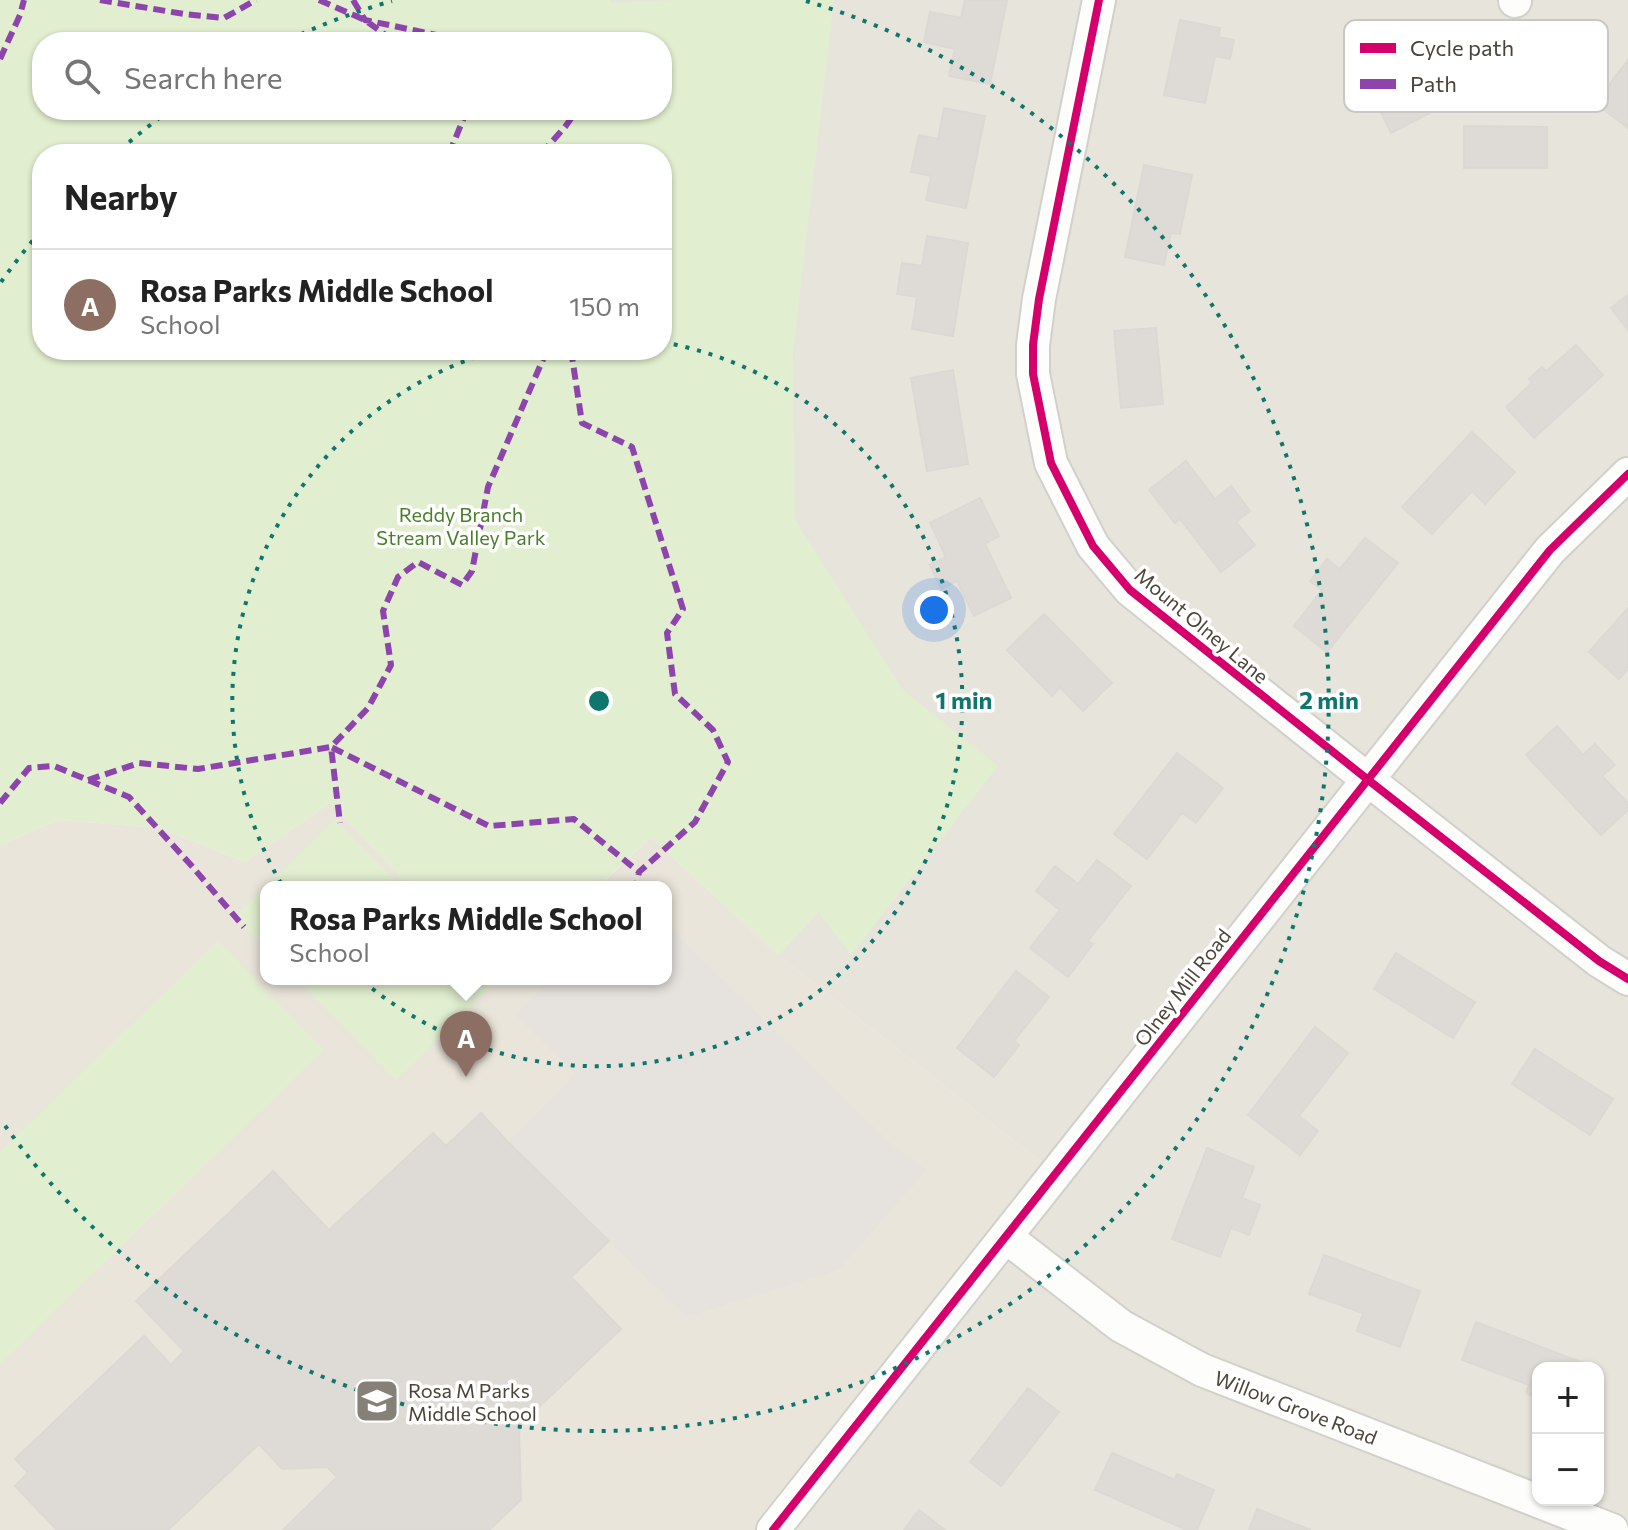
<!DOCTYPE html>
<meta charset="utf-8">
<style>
:root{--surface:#fff;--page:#f2f2f2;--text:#222;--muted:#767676;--line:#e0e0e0;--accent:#868178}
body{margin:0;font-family:Commissioner,sans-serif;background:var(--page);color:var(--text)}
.controls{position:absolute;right:24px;bottom:24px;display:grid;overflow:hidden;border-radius:16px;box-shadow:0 2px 6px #0004}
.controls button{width:72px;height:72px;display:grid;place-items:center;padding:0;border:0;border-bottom:2px solid var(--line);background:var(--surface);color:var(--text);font:40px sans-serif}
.you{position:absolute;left:934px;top:610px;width:28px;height:28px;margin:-20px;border:6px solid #fff;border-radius:50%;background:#1a73e8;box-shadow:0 0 0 12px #1a73e833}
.badge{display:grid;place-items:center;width:52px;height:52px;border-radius:50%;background:var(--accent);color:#fff;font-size:26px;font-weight:700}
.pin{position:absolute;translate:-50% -66px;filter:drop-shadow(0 2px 4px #0008)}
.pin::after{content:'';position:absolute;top:42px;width:28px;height:24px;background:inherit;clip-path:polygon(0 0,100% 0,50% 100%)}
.popup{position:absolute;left:260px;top:881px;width:412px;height:104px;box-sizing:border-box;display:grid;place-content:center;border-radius:16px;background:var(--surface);filter:drop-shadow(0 2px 6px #0005);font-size:26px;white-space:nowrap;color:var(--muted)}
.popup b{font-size:30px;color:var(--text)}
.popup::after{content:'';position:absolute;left:50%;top:100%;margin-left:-16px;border:16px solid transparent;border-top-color:var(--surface)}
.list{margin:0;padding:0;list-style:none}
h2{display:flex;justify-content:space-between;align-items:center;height:104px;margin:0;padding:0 32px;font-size:34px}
h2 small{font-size:26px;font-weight:400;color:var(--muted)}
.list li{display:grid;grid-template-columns:52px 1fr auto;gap:24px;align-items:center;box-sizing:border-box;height:112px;padding:0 32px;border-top:2px solid var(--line)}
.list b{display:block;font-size:30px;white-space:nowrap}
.list p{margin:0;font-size:26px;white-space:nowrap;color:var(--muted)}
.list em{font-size:26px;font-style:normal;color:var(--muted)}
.icon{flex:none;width:44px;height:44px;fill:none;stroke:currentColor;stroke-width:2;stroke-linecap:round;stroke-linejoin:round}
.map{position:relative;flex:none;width:1628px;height:1530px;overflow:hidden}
.search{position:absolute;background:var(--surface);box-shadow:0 2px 6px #0004;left:32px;top:32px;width:640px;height:88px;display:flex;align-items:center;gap:20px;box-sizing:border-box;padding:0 28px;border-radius:32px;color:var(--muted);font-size:30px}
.panel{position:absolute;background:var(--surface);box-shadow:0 2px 6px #0004;left:32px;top:144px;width:640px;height:216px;border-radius:32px}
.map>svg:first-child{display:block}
.residential{fill:#e7e4dc;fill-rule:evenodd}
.education{fill:#eae5da}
.green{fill:#e1eecf;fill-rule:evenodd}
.parking{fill:#e6e3df}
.building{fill:#dedbd6;stroke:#dcd9d4;stroke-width:2}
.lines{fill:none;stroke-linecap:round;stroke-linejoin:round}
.minor-casing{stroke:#d2d0cb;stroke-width:36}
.minor{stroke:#fdfdfc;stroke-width:32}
.quiet{stroke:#8e44ad;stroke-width:6;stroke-dasharray:12 6;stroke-linecap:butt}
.cycleway-casing{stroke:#fff;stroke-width:13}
.cycleway{stroke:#d6006c;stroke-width:8}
.ring{fill:none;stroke:#0f766e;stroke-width:4;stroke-dasharray:4 8}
.labels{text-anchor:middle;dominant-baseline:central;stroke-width:7;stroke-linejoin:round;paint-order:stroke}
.park-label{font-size:20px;fill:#4a7f2a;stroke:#fff}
.street-label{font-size:20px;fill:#4b4439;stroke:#fff}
.poi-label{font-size:20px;fill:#4b4439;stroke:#fff;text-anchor:start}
.key{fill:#fff;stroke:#c9c7c4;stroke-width:2}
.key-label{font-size:22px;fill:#4b4439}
.centre{fill:#0f766e;stroke:#fff;stroke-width:4}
.ring-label{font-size:24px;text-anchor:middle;font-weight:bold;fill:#0f766e;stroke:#fff;stroke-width:7;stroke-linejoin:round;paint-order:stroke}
</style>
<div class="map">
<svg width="1628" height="1530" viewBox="0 0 1628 1530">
<rect width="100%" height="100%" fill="#f4f2ee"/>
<!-- residential -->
<path class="residential" d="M 493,0 L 1628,0 L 1628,1530 L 773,1530 L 1055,1173 L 778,955 L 955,765 L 765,504 L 662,42 ZM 1538,1368 L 1598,1368 L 1598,1500 L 1538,1500 Z"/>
<!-- education -->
<path class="education" d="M 330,803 L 410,887 L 266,887 L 266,979 L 666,979 L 666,887 L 598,887 L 651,837 L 778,955 L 1055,1173 L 773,1530 L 0,1530 L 0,845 L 59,820 L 160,828 L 245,862 Z"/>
<!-- green -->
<path class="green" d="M 0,0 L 610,0 L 611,3 L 676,0 L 834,0 L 793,354 L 795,520 L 903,690 L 998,766 L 851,955 L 818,912 L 778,955 L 651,837 L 597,887 L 410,887 L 330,803 L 245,862 L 160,828 L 59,820 L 0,845 ZM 42,42 L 662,42 L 662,110 L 42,110 ZM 42,154 L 662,154 L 662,350 L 42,350 Z
M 335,819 L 402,887 L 266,887 L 266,949 L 235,917 Z
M 218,941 L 324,1050 L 0,1364 L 0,1152 Z
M 296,979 L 493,979 L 496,982 L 396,1080 Z"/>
<!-- parking -->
<path class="parking" d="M 666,924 L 889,1142 L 927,1170 L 839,1270 L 686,1317 L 508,1142 L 575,1074 L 515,1014 L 550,979 L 666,979 Z"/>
<!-- building -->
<path class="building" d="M 965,0 L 1007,0 L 990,84 L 949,76 L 955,49 L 924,42 L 930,12 L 961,18 Z
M 1180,20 L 1220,28 L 1219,37 L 1234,40 L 1230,59 L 1215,56 L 1205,103 L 1164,95 Z
M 1385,25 L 1430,113 L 1391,133 L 1347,44 Z
M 1628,60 L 1628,128 L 1595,103 Z
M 944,108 L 985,116 L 966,208 L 926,200 L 931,176 L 911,172 L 919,135 L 938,139 Z
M 1464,126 L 1547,127 L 1547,168 L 1464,168 Z
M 1144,165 L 1192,175 L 1180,234 L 1171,233 L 1164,265 L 1125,257 Z
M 927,236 L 968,243 L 953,336 L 912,329 L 917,297 L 897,294 L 902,263 L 922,266 Z
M 1628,295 L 1628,330 L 1611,308 Z
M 1156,328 L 1163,404 L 1121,408 L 1114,331 Z
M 1576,345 L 1603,375 L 1534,438 L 1506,407 L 1532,383 L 1529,379 L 1542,367 L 1546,371 Z
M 953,370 L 968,464 L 927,471 L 911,378 Z
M 1472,432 L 1515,472 L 1485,504 L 1472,491 L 1432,534 L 1402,507 Z
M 1186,461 L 1215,499 L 1231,486 L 1250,511 L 1236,522 L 1255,545 L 1221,572 L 1180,519 L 1175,523 L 1149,490 Z
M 980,498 L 999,536 L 985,544 L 1011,598 L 974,616 L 957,581 L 941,589 L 930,565 L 946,557 L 930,523 Z
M 1365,538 L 1398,563 L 1327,652 L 1294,626 L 1322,590 L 1310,581 L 1327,559 L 1340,569 Z
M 1628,608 L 1628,669 L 1619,679 L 1589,652 Z
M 1044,614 L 1112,683 L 1083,711 L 1060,687 L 1052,696 L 1007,650 Z
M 1557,726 L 1583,755 L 1595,744 L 1615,765 L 1602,776 L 1628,803 L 1628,810 L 1601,835 L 1526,755 Z
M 1177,753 L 1223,788 L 1196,823 L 1182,813 L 1147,859 L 1114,834 Z
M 1097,860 L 1131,886 L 1088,941 L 1093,944 L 1068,977 L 1030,948 L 1060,910 L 1036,891 L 1055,866 L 1078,884 Z
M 1396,953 L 1475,1002 L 1453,1038 L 1374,989 Z
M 1016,971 L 1049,997 L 1014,1041 L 1019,1045 L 994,1077 L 957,1048 Z
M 1315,1027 L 1348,1053 L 1299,1116 L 1318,1131 L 1300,1155 L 1248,1115 Z
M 1535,1049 L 1613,1099 L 1590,1135 L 1512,1084 Z
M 481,1113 L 508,1142 L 609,1241 L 571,1277 L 621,1329 L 519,1426 L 521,1500 L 489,1530 L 283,1530 L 337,1477 L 327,1467 L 282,1469 L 259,1444 L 168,1530 L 57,1530 L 15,1486 L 28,1473 L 15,1459 L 144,1336 L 171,1365 L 184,1351 L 136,1301 L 273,1171 L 329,1230 L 433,1133 L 446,1146 Z
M 1207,1148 L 1254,1167 L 1242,1198 L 1260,1205 L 1249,1235 L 1231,1228 L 1220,1257 L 1172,1239 Z
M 1324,1255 L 1420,1291 L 1400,1347 L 1357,1331 L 1363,1313 L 1309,1294 Z
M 1476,1322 L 1581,1362 L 1579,1368 L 1538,1368 L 1538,1398 L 1526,1393 L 1529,1385 L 1462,1360 Z
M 1028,1388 L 1059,1412 L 1001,1486 L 970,1462 Z
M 1112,1453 L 1175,1480 L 1177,1474 L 1214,1490 L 1197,1530 L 1187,1530 L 1095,1490 Z
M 1257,1509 L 1311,1530 L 1249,1530 Z
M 919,1510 L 945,1530 L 904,1530 Z"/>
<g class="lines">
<!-- minor casing -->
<g class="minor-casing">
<path id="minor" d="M 1099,0 L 1039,299 L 1033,345 L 1033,374 L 1051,463 L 1093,546 L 1130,590 L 1367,779 L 1599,961 L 1628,979
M 1515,0 L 1515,1
M 1006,1237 L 1121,1326 L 1202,1370 L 1612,1530
M 773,1530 L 1550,550 L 1628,474"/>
</g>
<!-- minor -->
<use href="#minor" class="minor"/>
<!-- quiet -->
<path class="quiet" d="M 100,0 L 184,14 L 224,18 L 256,0
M 319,0 L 365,20 L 395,42
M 353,0 L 365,20 L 470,42
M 0,59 L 20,15 L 24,0
M 449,154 L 467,110
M 541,154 L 565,127 L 577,110
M 547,350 L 488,487 L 472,571 L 462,585 L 418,562 L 398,577 L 383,611 L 391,665 L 368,708 L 331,747 L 489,826 L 574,819 L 639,872
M 571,350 L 582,423 L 632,447 L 683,609 L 667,633 L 675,694 L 713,730 L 728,762 L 695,822 L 639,872 L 636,887
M 88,780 L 139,763 L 198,769 L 331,747 L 340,823
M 0,803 L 29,768 L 54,766 L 129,797 L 190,864 L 244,927"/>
<!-- cycleway casing -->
<g class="cycleway-casing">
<path id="cycleway" d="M 1099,0 L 1039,299 L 1033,345 L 1033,374 L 1051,463 L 1093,546 L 1130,590 L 1367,779 L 1599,961 L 1628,979
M 773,1530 L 1550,550 L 1628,474"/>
</g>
<!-- cycleway -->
<use href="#cycleway" class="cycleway"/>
</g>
<!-- distance rings -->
<g class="ring">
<path d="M662 342A365 365 0 1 1 498 350"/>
<path d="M1 282A730 730 0 0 1 40 232M120 150A730 730 0 0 1 170 110M290 39A730 730 0 0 1 392 1M806 1A730 730 0 1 1 1 1120"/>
</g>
<!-- icons -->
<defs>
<g id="school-square" transform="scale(2.3)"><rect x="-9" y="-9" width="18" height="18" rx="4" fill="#868178" stroke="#fff"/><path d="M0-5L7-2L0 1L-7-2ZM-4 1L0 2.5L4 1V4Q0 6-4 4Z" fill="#fff"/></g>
</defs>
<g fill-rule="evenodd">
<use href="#school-square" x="377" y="1401"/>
</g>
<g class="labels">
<!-- park labels -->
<g class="park-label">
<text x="461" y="514">Reddy Branch<tspan x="461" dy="23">Stream Valley Park</tspan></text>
</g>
<!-- street labels -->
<g class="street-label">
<text transform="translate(1202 625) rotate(40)">Mount Olney Lane</text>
<text transform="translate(1182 987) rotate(-52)">Olney Mill Road</text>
<text transform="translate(1296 1407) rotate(21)">Willow Grove Road</text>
</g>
<!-- poi labels -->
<g class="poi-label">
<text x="408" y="1390">Rosa M Parks<tspan x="408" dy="23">Middle School</tspan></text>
</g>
</g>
<!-- legend -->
<rect x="1344" y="20" width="264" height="92" rx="12" class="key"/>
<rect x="1360" y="43" width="36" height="10" fill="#d6006c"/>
<rect x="1360" y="79" width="36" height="10" fill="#8e44ad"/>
<g class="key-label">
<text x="1410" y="56">Cycle path</text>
<text x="1410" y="92">Path</text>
</g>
<circle cx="599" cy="701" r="12" class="centre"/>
<g class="ring-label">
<text x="964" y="709">1 min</text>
<text x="1329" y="709">2 min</text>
</g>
</svg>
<div class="controls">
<button>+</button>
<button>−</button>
</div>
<div class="you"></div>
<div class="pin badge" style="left:466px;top:1077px;background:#8d6e63">A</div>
<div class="popup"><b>Rosa Parks Middle School</b>School</div>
<div class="search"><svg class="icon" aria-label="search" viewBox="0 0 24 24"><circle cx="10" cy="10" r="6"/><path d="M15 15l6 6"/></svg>Search here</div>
<section class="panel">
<h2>Nearby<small></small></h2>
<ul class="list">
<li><span class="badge" style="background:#8d6e63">A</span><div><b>Rosa Parks Middle School</b><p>School</p></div><em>150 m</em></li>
</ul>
</section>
</div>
